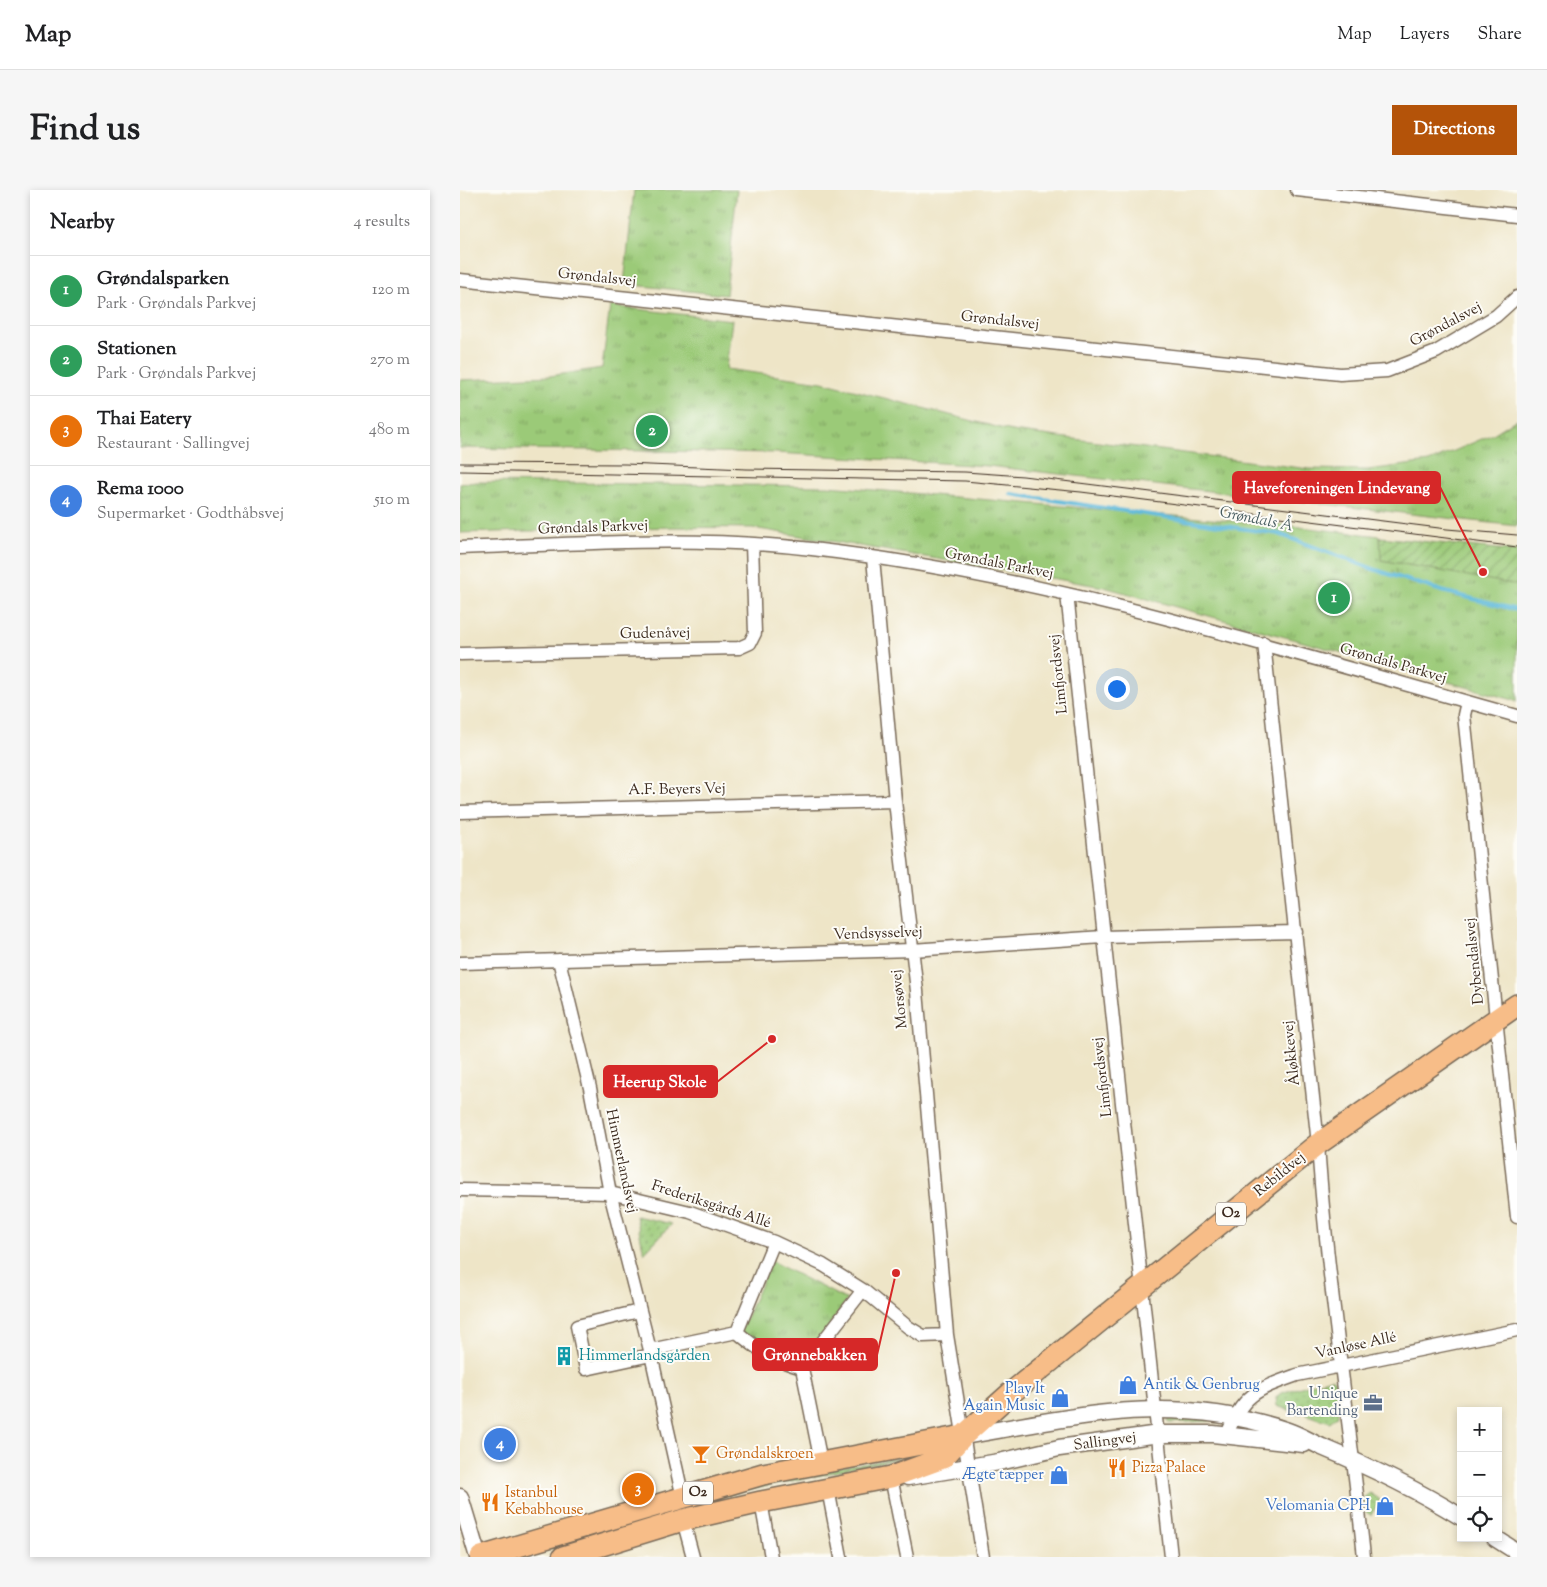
<!DOCTYPE html>
<meta charset="utf-8">
<style>
:root{--surface:#fff;--page:#f6f6f6;--text:#202124;--muted:#757577;--line:#e0e0e0;--accent:#b45309}
body{margin:0;font-family:"Sorts Mill Goudy",serif;background:var(--page);color:var(--text)}
.controls{position:absolute;right:15px;bottom:15px;display:grid;overflow:hidden;border-radius:0px;box-shadow:0 2px 8px #0003}
.controls button{width:45px;height:45px;display:grid;place-items:center;padding:0;border:0;border-bottom:1px solid var(--line);background:var(--surface);color:var(--text);font:25px sans-serif}
.you{position:absolute;left:656px;top:498px;width:18px;height:18px;margin:-12px;border:4px solid #fff;border-radius:50%;background:#1a73e8;box-shadow:0 0 0 8px #1a73e833}
.badge{display:grid;place-items:center;width:32px;height:32px;border-radius:50%;background:var(--accent);color:#fff;font-size:16px;font-weight:700}
.pin{position:absolute;translate:-50% -50%;border:2px solid #fff;box-shadow:0 1px 5px #0006}
.list{margin:0;padding:0;list-style:none}
h2{display:flex;justify-content:space-between;align-items:center;height:65px;margin:0;padding:0 20px;font-size:21px}
h2 small{font-size:16px;font-weight:400;color:var(--muted)}
.list li{display:grid;grid-template-columns:32px 1fr auto;gap:15px;align-items:center;box-sizing:border-box;height:70px;padding:0 20px;border-top:1px solid var(--line)}
.list b{display:block;font-size:19px;white-space:nowrap}
.list p{margin:0;font-size:16px;white-space:nowrap;color:var(--muted)}
.list em{font-size:16px;font-style:normal;color:var(--muted)}
.icon{flex:none;width:28px;height:28px;fill:none;stroke:currentColor;stroke-width:2;stroke-linecap:round;stroke-linejoin:round}
.map{position:relative;flex:none;width:1057px;height:1367px;overflow:hidden;border-radius:0px}
header{display:flex;align-items:center;gap:30px;box-sizing:border-box;height:70px;padding:0 25px;background:var(--surface);border-bottom:1px solid var(--line)}
header strong{font-size:24px}
nav{display:flex;gap:28px;margin-inline-start:auto;font-size:18px}
.intro{display:flex;align-items:center;justify-content:space-between;box-sizing:border-box;height:120px;padding:0 30px}
h1{margin:0;font-size:35px}
.button{padding:12px 22px;border-radius:0px;background:var(--accent);color:#fff;font-size:18px;font-weight:700}
main{display:flex;gap:30px;padding:0 30px}
aside{flex:1;background:var(--surface);border-radius:0px;box-shadow:0 2px 8px #0003}
.map>svg:first-child{display:block}
.grass{fill:url(#grass-dots);stroke:#6b7a4b}
.park{fill:url(#park-tufts);stroke:#6b7a4b}
.garden{fill:url(#garden-furrows);stroke:#6b7a4b}
.lines{fill:none;stroke-linecap:round;stroke-linejoin:round}
.stream{stroke:#5db9db;stroke-width:4}
.minor-casing{stroke:#7a6b59;stroke-width:15}
.tertiary-casing{stroke:#7a6b59;stroke-width:19}
.primary-casing{stroke:#7a6b59;stroke-width:24}
.minor{stroke:#fff;stroke-width:12}
.tertiary{stroke:#fff;stroke-width:16}
.primary{stroke:#f7bd88;stroke-width:21}
.tram{stroke:#3b2a1e;stroke-width:1}
.labels{text-anchor:middle;dominant-baseline:central;stroke-width:4;stroke-linejoin:round;paint-order:stroke}
.shield{fill:#fdfcf7;stroke:#75695f;stroke-width:1}
.shield-label{font-size:14px;font-weight:bold;fill:#3b2a1e}
.street-label{font-size:15px;fill:#3b2a1e;stroke:#fdfcf7}
.culture-label{font-size:15px;fill:#0d838f;stroke:#fdfcf7;text-anchor:start}
.shop-label{font-size:15px;fill:#366cbe;stroke:#fdfcf7;text-anchor:end}
.service-label{font-size:15px;fill:#4e5e75;stroke:#fdfcf7;text-anchor:end}
.food-label{font-size:15px;fill:#c56008;stroke:#fdfcf7;text-anchor:start}
.water-label{font-size:16px;font-style:italic;fill:#475c60;stroke:#fdfcf7}
.leader{fill:none;stroke:#d62828;stroke-width:2}
.callout-dot{fill:#d62828;stroke:#fdfcf7;stroke-width:2}
.callout{fill:#d62828;stroke:#d62828;stroke-width:2}
.callout-label{font-size:16px;text-anchor:middle;font-weight:bold;fill:#fff}
</style>
<header>
<strong>Map</strong>
<nav><a>Map</a><a>Layers</a><a>Share</a></nav>
</header>
<div class="intro"><h1>Find us</h1><a class="button">Directions</a></div>
<main>
<aside>
<h2>Nearby<small>4 results</small></h2>
<ul class="list">
<li><span class="badge" style="background:#2e9e5b">1</span><div><b>Grøndalsparken</b><p>Park · Grøndals Parkvej</p></div><em>120 m</em></li>
<li><span class="badge" style="background:#2e9e5b">2</span><div><b>Stationen</b><p>Park · Grøndals Parkvej</p></div><em>270 m</em></li>
<li><span class="badge" style="background:#e8710a">3</span><div><b>Thai Eatery</b><p>Restaurant · Sallingvej</p></div><em>480 m</em></li>
<li><span class="badge" style="background:#3f7fe0">4</span><div><b>Rema 1000</b><p>Supermarket · Godthåbsvej</p></div><em>510 m</em></li>
</ul>
</aside>
<div class="map">
<svg width="1057" height="1367" viewBox="0 0 1057 1367">
<defs>
<pattern id="grass-dots" width="8" height="8" patternUnits="userSpaceOnUse" patternTransform="scale(1.25)"><rect width="8" height="8" fill="#9bca78"/><path d="M2 2h.1M6 6h.1" fill="none" stroke="#80a462" stroke-width="1.8" stroke-linecap="round"/></pattern>
<pattern id="park-tufts" width="24" height="20" patternUnits="userSpaceOnUse" patternTransform="scale(1.25)"><rect width="24" height="20" fill="#9bca78"/><path d="M3 7l-1-3M5 7V3M7 7l1-3M15 17l-1-3M17 17v-4M19 17l1-3" fill="none" stroke="#80a462"/></pattern>
<pattern id="garden-furrows" width="10" height="10" patternUnits="userSpaceOnUse" patternTransform="scale(1.25)"><rect width="10" height="10" fill="#9bca78"/><path d="M-1 1l2-2M0 10L10 0M9 11l2-2" fill="none" stroke="#80a462"/></pattern>
</defs>
<rect width="100%" height="100%" fill="#fdfcf7"/>
<filter id="ink" filterUnits="userSpaceOnUse"><feTurbulence type="fractalNoise" baseFrequency=".02" numOctaves="2"/><feDisplacementMap in="SourceGraphic" scale="10" xChannelSelector="R" yChannelSelector="G"/><feConvolveMatrix kernelMatrix="1 2 1 2 8 2 1 2 1" color-interpolation-filters="sRGB"/></filter>
<filter id="wash" filterUnits="userSpaceOnUse"><feTurbulence type="fractalNoise" baseFrequency=".0096" numOctaves="4" result="noise"/><feDisplacementMap in="SourceGraphic" scale="20" xChannelSelector="R" yChannelSelector="G"/><feGaussianBlur stdDeviation="1.12" result="paint"/><feColorMatrix in="noise" values="0 0 0 0 0 0 0 0 0 0 0 0 0 0 0 0 0 1.4 0 .05"/><feComposite in="paint" operator="in"/></filter>
<g filter="url(#wash)">
<rect width="100%" height="100%" fill="#eee5c7"/>
<!-- grass -->
<path class="grass" d="M 176,1026 L 212,1034 L 184,1063 Z
M 871,1188 L 875,1191 L 878,1225 L 870,1232 L 847,1225 L 845,1221 L 841,1224 L 817,1216 L 816,1207 L 821,1203 Z
M 713,1228 L 749,1229 L 749,1231 L 709,1233 L 707,1230 Z
M 470,1262 L 275,1303 L 64,1367 L 54,1367 L 304,1291 Z
M 910,1303 L 920,1310 L 911,1325 L 906,1322 L 903,1308 Z"/>
<!-- park -->
<path class="park" d="M 174,0 L 277,0 L 266,105 L 164,94 Z
M 150,116 L 272,130 L 266,179 L 362,192 L 552,241 L 849,279 L 908,280 L 969,272 L 1033,244 L 1057,229 L 1057,336 L 528,276 L 317,263 L 0,258 L 0,190 L 90,186 L 142,178 Z
M 17,292 L 368,296 L 831,336 L 920,346 L 922,370 L 1057,394 L 1057,511 L 644,397 L 293,338 L 212,337 L 0,343 L 0,294 Z
M 311,1071 L 387,1110 L 341,1176 L 280,1142 Z"/>
<!-- garden -->
<path class="garden" d="M 920,347 L 1057,361 L 1057,395 L 921,370 Z"/>
<g class="lines">
<!-- stream -->
<path class="stream" d="M 551,304 L 819,344 L 916,380 L 982,401 L 1057,420"/>
</g>
</g>
<g filter="url(#ink)">
<g class="lines">
<!-- minor casing -->
<g class="minor-casing">
<path id="minor" d="M 837,0 L 1057,25
M 0,90 L 880,184 L 927,181 L 976,162 L 1036,126 L 1057,107
M 0,358 C 117,354 235,345 352,359 C 593,387 824,461 1057,526
M 413,368 L 435,611 L 457,801 L 487,1145 L 523,1367
M 607,404 C 640,725 678,1046 711,1367
M 804,453 L 858,954 C 867,1092 890,1229 904,1367
M 0,464 L 279,458 L 290,453 L 295,443 L 292,354
M 1007,512 L 1004,525 L 1057,1027
M 0,622 L 435,611
M 99,770 L 130,898 L 150,1003 L 190,1160 L 223,1308
M 0,773 L 452,760 L 643,747 L 836,742
M 0,1000 L 150,1003 L 230,1022 L 314,1052 L 363,1075 L 403,1100 L 448,1137 L 463,1146 L 487,1145
M 314,1052 L 277,1142 C 299,1161 315,1170 342,1178 L 403,1100
M 179,1121 L 117,1136 L 126,1179 L 191,1165
M 190,1160 L 277,1142
M 342,1178 L 361,1272
M 767,1245 C 782,1204 798,1199 837,1185 L 1057,1140
M 431,1287 L 447,1367
M 368,1299 L 381,1367
M 301,1312 L 311,1367
M 223,1330 L 233,1367"/>
</g>
<!-- tertiary casing -->
<g class="tertiary-casing">
<path id="tertiary" d="M 503,1246 C 563,1236 637,1220 698,1220 C 741,1220 787,1227 828,1241 C 840,1245 851,1252 862,1257 C 910,1277 956,1299 1001,1327
M 448,1287 L 539,1272 L 599,1258 L 699,1244 L 753,1244 L 844,1254
M 0,1307 L 18,1367
M 1035,1348 L 1057,1362"/>
</g>
<!-- primary casing -->
<g class="primary-casing">
<path id="primary" d="M 21,1367 L 303,1284 L 503,1246
M 103,1367 L 223,1330 L 301,1312 L 431,1287 L 483,1268 L 503,1246 L 551,1203 L 858,954 L 1057,815"/>
</g>
<!-- minor -->
<use href="#minor" class="minor"/>
<!-- tertiary -->
<use href="#tertiary" class="tertiary"/>
<!-- primary -->
<use href="#primary" class="primary"/>
<!-- tram -->
<path class="tram" d="M 0,273 L 165,274 L 286,279 L 505,282 L 563,286 L 987,339 L 1057,345
M 0,281 L 505,291 L 621,302 L 1057,357"/>
</g>
</g>
<!-- icons -->
<defs>
<g id="building-bare" transform="scale(1.5)"><path d="M-4-6H4V6H1V3H-1V6H-4ZM-2.5-4.3h1.7v1.8h-1.7ZM.8-4.3h1.7v1.8H.8ZM-2.5-1h1.7V.8h-1.7ZM.8-1h1.7V.8H.8Z" fill="#0f9aa8" stroke="#fdfcf7" stroke-width="2.5" paint-order="stroke"/></g>
<g id="shop-bare" transform="scale(1.5)"><path d="M-5-2.5h2.3a2.7 3.5 0 0 1 5.4 0H5L5.5 6h-11ZM-1.5-2.5h3a1.5 2.3 0 0 0-3 0Z" fill="#3f7fe0" stroke="#fdfcf7" stroke-width="2.5" paint-order="stroke"/></g>
<g id="office-bare" transform="scale(1.5)"><path d="M-6-3h4V-5.5h4V-3h4V5H-6ZM-1-4.5V-3h2v-1.5ZM-6 0V1H6V0Z" fill="#5c6f8a" stroke="#fdfcf7" stroke-width="2.5" paint-order="stroke"/></g>
<g id="bar-bare" transform="scale(1.5)"><path d="M-6-5H6L.8 .8V4.5H3.5V6h-7V4.5H-.8V.8Z" fill="#e8710a" stroke="#fdfcf7" stroke-width="2.5" paint-order="stroke"/></g>
<g id="restaurant-bare" transform="scale(1.5)"><path d="M-5-6h1v4h1v-4h1v4h1v-4h1v5L-1.5 .5V6h-2V.5L-5-1ZM5-6V6H3V1.5H1.5Q1.5-4 5-6Z" fill="#e8710a" stroke="#fdfcf7" stroke-width="2.5" paint-order="stroke"/></g>
</defs>
<g fill-rule="evenodd">
<use href="#building-bare" x="104" y="1166"/>
<use href="#shop-bare" x="668" y="1195"/>
<use href="#shop-bare" x="600" y="1208"/>
<use href="#office-bare" x="913" y="1213"/>
<use href="#bar-bare" x="241" y="1264"/>
<use href="#restaurant-bare" x="657" y="1278"/>
<use href="#shop-bare" x="599" y="1285"/>
<use href="#restaurant-bare" x="30" y="1312"/>
<use href="#shop-bare" x="925" y="1316"/>
</g>
<g class="labels">
<!-- shield labels -->
<g class="shield">
<rect x="756" y="1012.5" width="30" height="23" rx="4"/>
<rect x="223" y="1291.5" width="30" height="23" rx="4"/>
</g>
<g class="shield-label">
<text x="771" y="1024">O2</text>
<text x="238" y="1303">O2</text>
</g>
<!-- street labels -->
<g class="street-label">
<text transform="translate(137 88) rotate(6)">Grøndalsvej</text>
<text transform="translate(540 131) rotate(6)">Grøndalsvej</text>
<text transform="translate(986 135) rotate(-28)">Grøndalsvej</text>
<text transform="translate(133 338) rotate(-2)">Grøndals Parkvej</text>
<text transform="translate(539 374) rotate(11)">Grøndals Parkvej</text>
<text transform="translate(195 444) rotate(-1)">Gudenåvej</text>
<text transform="translate(933 474) rotate(16)">Grøndals Parkvej</text>
<text transform="translate(599 484) rotate(-96)">Limfjordsvej</text>
<text transform="translate(217 600) rotate(-1)">A.F. Beyers Vej</text>
<text transform="translate(418 744) rotate(-2)">Vendsysselvej</text>
<text transform="translate(1015 771) rotate(-96)">Dybendalsvej</text>
<text transform="translate(440 809) rotate(-96)">Morsøvej</text>
<text transform="translate(832 863) rotate(-96)">Åløkkevej</text>
<text transform="translate(643 887) rotate(-97)">Limfjordsvej</text>
<text transform="translate(161 971) rotate(78)">Himmerlandsvej</text>
<text transform="translate(820 985) rotate(-39)">Rebildvej</text>
<text transform="translate(251 1015) rotate(18)">Frederiksgårds Allé</text>
<text transform="translate(896 1156) rotate(-12)">Vanløse Allé</text>
<text transform="translate(645 1252) rotate(-8)">Sallingvej</text>
</g>
<!-- culture labels -->
<g class="culture-label">
<text x="119" y="1166">Himmerlandsgården</text>
</g>
<!-- shop labels -->
<g class="shop-label">
<text x="683" y="1195" text-anchor="start">Antik &amp; Genbrug</text>
<text x="585" y="1199">Play It<tspan x="585" dy="17">Again Music</tspan></text>
<text x="584" y="1285">Ægte tæpper</text>
<text x="910" y="1316">Velomania CPH</text>
</g>
<!-- service labels -->
<g class="service-label">
<text x="898" y="1204">Unique<tspan x="898" dy="17">Bartending</tspan></text>
</g>
<!-- food labels -->
<g class="food-label">
<text x="256" y="1264">Grøndalskroen</text>
<text x="672" y="1278">Pizza Palace</text>
<text x="45" y="1303">Istanbul<tspan x="45" dy="17">Kebabhouse</tspan></text>
</g>
<!-- water labels -->
<g class="water-label">
<text transform="translate(796 330) rotate(11)">Grøndals Å</text>
</g>
</g>
<!-- callouts -->
<path class="leader" d="M1023 382L980 297M312 849L257 892M436 1083L417 1165"/>
<g class="callout-dot">
<circle cx="1023" cy="382" r="5"/>
<circle cx="312" cy="849" r="5"/>
<circle cx="436" cy="1083" r="5"/>
</g>
<g class="callout">
<rect x="773" y="282" width="207" height="31" rx="5"/>
<rect x="144" y="876" width="113" height="31" rx="5"/>
<rect x="293" y="1149" width="124" height="31" rx="5"/>
</g>
<g class="callout-label">
<text x="877" y="303">Haveforeningen Lindevang</text>
<text x="200" y="897">Heerup Skole</text>
<text x="355" y="1170">Grønnebakken</text>
</g>
</svg>
<div class="controls">
<button>+</button>
<button>−</button>
<button><svg class="icon" aria-label="locate" viewBox="0 0 24 24"><circle cx="12" cy="12" r="6"/><path d="M12 2v4M12 18v4M2 12h4M18 12h4"/></svg></button>
</div>
<div class="you"></div>
<div class="pin badge" style="left:874px;top:408px;background:#2e9e5b">1</div>
<div class="pin badge" style="left:192px;top:241px;background:#2e9e5b">2</div>
<div class="pin badge" style="left:178px;top:1299px;background:#e8710a">3</div>
<div class="pin badge" style="left:40px;top:1254px;background:#3f7fe0">4</div>
</div>
</main>
